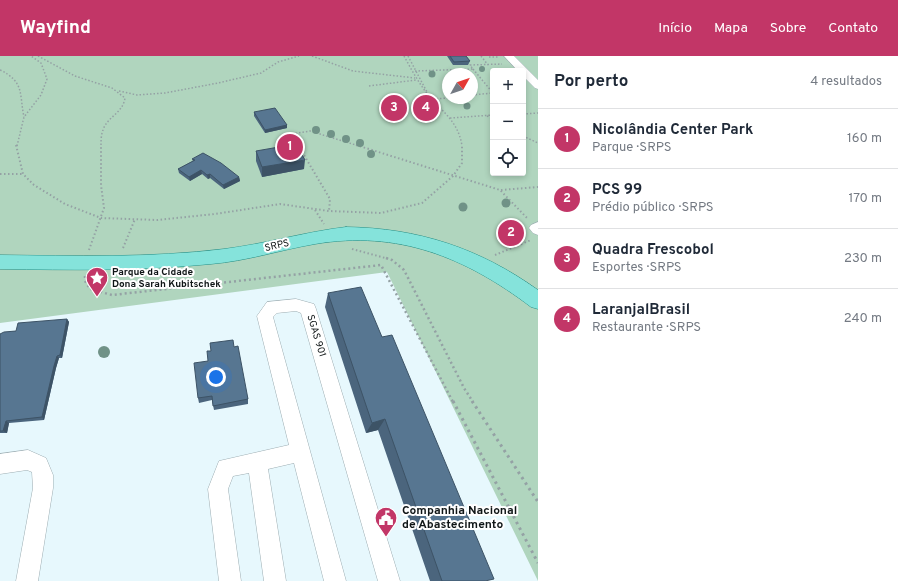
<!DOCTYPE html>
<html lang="pt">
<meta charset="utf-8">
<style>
:root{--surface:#fff;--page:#f2f2f3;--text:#1f2937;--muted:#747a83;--line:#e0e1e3;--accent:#c23667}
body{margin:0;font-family:Overpass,sans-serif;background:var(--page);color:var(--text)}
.controls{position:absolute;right:12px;top:12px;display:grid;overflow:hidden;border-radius:4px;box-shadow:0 2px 6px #0003}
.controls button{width:36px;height:36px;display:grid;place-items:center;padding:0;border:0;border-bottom:1px solid var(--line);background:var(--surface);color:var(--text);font:20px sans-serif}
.compass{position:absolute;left:442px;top:12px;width:36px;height:36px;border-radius:50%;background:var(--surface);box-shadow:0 2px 6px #0003;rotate:50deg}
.you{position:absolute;left:216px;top:321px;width:14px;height:14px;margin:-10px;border:3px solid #fff;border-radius:50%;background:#1a73e8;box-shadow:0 0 0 6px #1a73e833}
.badge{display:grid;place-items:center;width:26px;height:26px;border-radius:50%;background:var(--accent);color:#fff;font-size:13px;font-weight:700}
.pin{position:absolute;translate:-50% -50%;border:2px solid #fff;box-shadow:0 1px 4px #0006}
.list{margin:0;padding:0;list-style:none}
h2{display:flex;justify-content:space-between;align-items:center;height:52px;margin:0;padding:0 16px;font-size:17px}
h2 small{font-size:13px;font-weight:400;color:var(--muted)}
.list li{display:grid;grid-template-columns:26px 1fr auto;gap:12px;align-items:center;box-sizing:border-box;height:60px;padding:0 16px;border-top:1px solid var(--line)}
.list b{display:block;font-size:15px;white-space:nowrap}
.list p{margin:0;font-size:13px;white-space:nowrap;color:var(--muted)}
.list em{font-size:13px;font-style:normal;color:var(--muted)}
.icon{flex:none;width:22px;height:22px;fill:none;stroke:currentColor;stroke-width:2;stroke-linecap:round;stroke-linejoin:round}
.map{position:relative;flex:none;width:538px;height:525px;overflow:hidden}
header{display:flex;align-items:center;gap:24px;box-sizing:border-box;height:56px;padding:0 20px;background:var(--accent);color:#fff}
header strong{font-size:19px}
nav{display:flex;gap:22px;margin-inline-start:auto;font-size:14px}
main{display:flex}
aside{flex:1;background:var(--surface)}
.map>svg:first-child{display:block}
.green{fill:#b0d5be;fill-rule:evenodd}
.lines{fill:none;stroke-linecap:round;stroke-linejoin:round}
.minor-casing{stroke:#9dadb2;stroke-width:1}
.major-casing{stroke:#278f86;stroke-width:1}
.path-far3{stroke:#94a1a4;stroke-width:1.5;stroke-dasharray:1.5 2;stroke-linecap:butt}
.path-far2{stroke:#94a1a4;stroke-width:2;stroke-dasharray:1.5 2.5;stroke-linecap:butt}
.path-far1{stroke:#94a1a4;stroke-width:2.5;stroke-dasharray:2 3;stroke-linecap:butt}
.path{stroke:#94a1a4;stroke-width:3;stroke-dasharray:2.5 4;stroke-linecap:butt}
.minor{fill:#fff;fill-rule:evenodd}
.major{fill:#85e3db;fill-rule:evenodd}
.tree{fill:#709287}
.wall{fill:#4b657d}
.shaded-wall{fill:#3d5366}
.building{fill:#577691;stroke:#3d5366}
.labels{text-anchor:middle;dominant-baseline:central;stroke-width:4;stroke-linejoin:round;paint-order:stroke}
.street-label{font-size:10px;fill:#0f1516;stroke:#fff}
.poi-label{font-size:10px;font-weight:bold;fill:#0f1516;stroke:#fff;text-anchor:start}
.near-poi-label{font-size:12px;font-weight:bold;fill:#0f1516;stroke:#fff;text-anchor:start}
</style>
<header>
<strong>Wayfind</strong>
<nav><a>Início</a><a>Mapa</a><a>Sobre</a><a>Contato</a></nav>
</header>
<main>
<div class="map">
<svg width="538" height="525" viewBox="0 0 538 525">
<rect width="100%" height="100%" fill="#e7f8fd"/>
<!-- green -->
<path class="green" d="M 0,0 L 538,0 L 538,525 L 387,216 L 0,267 ZM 493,15 L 523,15 L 523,117 L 493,117 ZM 448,18 L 472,18 L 472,42 L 448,42 Z"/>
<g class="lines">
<!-- minor casing -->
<g class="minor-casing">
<path id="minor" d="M 504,0 L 514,0 L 538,24 L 538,33 L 535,32 L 523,20 L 523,15 L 518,15 Z
M 538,166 L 538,179 L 533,177 L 529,172 L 531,169 Z
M 296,243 L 314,248 L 316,253 L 400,525 L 378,525 L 301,257 L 296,255 L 277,257 L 273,261 L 346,525 L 324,525 L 294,407 L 268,413 L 286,525 L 264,525 L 249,417 L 233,420 L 228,433 L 241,525 L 219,525 L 208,433 L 219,405 L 289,389 L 257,260 L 267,246 Z
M 28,394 L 46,402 L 53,419 L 53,432 L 38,525 L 16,525 L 33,432 L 32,416 L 27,414 L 0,418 L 0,398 Z"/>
</g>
<!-- major casing -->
<g class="major-casing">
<path id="major" d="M 346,171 C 418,172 479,192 538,234 L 538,253 L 531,251 C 465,201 398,174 315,188 C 280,194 247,205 211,208 C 141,215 70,214 0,213 L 0,199 C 74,200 150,202 224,193 C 265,188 304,176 346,171 Z"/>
</g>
<!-- path-far3 -->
<path class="path-far3" d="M 38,0 L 75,20 L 112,32 L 125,42 C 123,57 107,61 103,74 C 101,79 101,85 101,90
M 312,0 L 353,15 L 415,22
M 404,0 C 410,11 416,22 423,32 C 437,53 458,62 462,90
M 408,0 L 427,36
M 481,0 L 488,9
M 489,1 L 498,1
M 473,13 L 493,37
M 0,14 C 25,26 19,38 24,61
M 415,15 L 473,13 L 470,9 L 502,8
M 369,30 L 416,24
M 119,35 L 137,39 L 165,37 L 218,27 L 261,17 L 278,6 L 299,0
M 472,39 L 493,37
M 433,43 L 448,42
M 523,58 L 538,57
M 487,60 L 493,63
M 450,62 L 493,59
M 523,80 L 538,87
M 17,90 L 24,61 L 41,39 L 47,23 L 41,7 L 31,0
M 299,90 L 292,78 L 310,75 L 359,90"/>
<!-- path-far2 -->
<path class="path-far2" d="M 16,89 L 23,118 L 34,129 L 65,148 L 101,162 L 157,164 L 215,158 L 280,148 L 329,155 L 381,157 L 422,147 L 453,120 L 462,107 L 462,89
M 298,89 L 330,143 L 329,155
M 356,89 L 500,134 L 528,163
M 0,118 L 23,118
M 501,134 L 538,131
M 315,154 L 324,168
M 123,192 L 135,163
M 352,193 L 389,203
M 89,194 L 104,152 L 101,129 L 101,89
M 495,199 L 531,184"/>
<!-- path-far1 -->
<path class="path-far1" d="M 386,202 L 392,204 L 404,214 L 464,332 L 473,346
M 85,220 L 85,225 L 90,233 L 112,239 L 381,209 L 453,346"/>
<!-- path -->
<path class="path" d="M 453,345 L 538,507
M 472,345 L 538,446"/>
<!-- minor -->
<use href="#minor" class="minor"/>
<!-- major -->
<use href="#major" class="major"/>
</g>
<!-- trees -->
<g class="tree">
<circle cx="482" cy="13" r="3"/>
<circle cx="432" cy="18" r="3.5"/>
<circle cx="467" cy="50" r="3.5"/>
<circle cx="316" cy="74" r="4"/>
<circle cx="331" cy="78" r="4"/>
<circle cx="346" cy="83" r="4"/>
<circle cx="360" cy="87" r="4"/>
<circle cx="371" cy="98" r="4"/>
<circle cx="506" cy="147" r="4.5"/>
<circle cx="463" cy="151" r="4.5"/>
<circle cx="104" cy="296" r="6"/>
</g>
<!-- wall -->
<path class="wall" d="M 447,0 L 466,0 L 470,5 L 468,9 L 453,9 Z
M 254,56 L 287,69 L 287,72 L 265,77 L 254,60 Z
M 256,95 L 304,113 L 262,121 L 256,105 Z
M 192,103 L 239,121 L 240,125 L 224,133 L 210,122 L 208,123 L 202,118 L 190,125 L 179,117 L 178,113 L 193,105 Z
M 328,237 L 382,281 L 485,525 L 430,525 L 378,374 L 366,377 L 325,251 Z
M 67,263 L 69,266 L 62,302 L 59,302 L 56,312 L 44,364 L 9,367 L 7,377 L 0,377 L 0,278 L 16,275 Z
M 234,291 L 248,343 L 248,348 L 214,354 L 212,344 L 199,347 L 198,342 L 208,305 Z"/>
<!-- shaded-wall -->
<path class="shaded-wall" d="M 287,69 L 287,72 L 265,77 L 265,74 Z
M 305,104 L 304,113 L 262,121 L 262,111 Z
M 201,114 L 202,118 L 190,125 L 189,121 Z
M 210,118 L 210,122 L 208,123 L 207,119 Z
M 239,121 L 240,125 L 224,133 L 223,129 Z
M 67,263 L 69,266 L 62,302 L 60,299 Z
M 57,300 L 59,302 L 56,312 L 44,364 L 42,361 L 54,310 Z
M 385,363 L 378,374 L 366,377 L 372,367 Z
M 6,365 L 9,367 L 7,377 L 3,375 Z"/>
<!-- building -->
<path class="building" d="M 450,0 L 466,0 L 470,5 L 454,6 Z
M 275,52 L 287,69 L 265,74 L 254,56 Z
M 296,88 L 305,104 L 262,111 L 256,95 Z
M 203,97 L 221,107 L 239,121 L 223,129 L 210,118 L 207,119 L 201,114 L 189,121 L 178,113 L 195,104 L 192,103 Z
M 361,231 L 382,281 L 392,279 L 494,523 L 485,525 L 442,525 L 385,363 L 372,367 L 328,237 Z
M 67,263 L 60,299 L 57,300 L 54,310 L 42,361 L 6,365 L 3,375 L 0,375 L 0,278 L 4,276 L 16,275 L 18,267 Z
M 233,284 L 234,291 L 238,290 L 248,343 L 213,350 L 212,340 L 198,342 L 194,307 L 208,305 L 207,295 L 211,295 L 210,287 Z"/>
<!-- icons -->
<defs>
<g id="sight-pin" transform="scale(1.15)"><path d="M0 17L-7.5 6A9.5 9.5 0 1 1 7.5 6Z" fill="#c23667" stroke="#fff"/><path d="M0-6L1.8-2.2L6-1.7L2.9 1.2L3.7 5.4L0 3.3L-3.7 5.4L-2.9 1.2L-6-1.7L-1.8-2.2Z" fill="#fff"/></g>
<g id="civic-pin" transform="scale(1.15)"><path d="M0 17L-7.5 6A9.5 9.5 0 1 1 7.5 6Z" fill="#c23667" stroke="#fff"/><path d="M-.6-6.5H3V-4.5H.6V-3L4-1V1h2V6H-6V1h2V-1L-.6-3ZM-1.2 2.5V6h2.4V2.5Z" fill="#fff"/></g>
</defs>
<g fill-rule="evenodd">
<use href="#sight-pin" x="97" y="222"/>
<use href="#civic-pin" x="386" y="462"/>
</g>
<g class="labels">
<!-- street labels -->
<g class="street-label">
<text transform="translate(277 190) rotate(-13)">SRPS</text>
<text transform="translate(316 280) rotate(73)">SGAS 901</text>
</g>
<!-- poi labels -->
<g class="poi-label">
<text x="112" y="216">Parque da Cidade<tspan x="112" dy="12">Dona Sarah Kubitschek</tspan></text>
</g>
<!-- near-poi labels -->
<g class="near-poi-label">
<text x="402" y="455">Companhia Nacional<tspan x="402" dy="14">de Abastecimento</tspan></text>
</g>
</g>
</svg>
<div class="controls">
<button>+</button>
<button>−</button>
<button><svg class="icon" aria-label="locate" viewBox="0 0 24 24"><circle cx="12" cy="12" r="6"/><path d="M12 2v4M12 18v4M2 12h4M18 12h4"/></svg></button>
</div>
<svg class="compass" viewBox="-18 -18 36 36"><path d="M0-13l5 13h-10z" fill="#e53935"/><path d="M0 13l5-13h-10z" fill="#747a83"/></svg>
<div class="you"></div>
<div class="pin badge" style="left:290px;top:91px">1</div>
<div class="pin badge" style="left:511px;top:177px">2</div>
<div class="pin badge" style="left:394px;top:52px">3</div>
<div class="pin badge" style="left:426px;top:52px">4</div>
</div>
<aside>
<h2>Por perto<small>4 resultados</small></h2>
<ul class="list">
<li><span class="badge">1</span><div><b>Nicolândia Center Park</b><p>Parque · SRPS</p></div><em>160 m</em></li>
<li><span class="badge">2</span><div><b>PCS 99</b><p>Prédio público · SRPS</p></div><em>170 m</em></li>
<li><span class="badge">3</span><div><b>Quadra Frescobol</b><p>Esportes · SRPS</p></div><em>230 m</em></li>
<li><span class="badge">4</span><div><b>LaranjalBrasil</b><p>Restaurante · SRPS</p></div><em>240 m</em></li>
</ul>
</aside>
</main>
